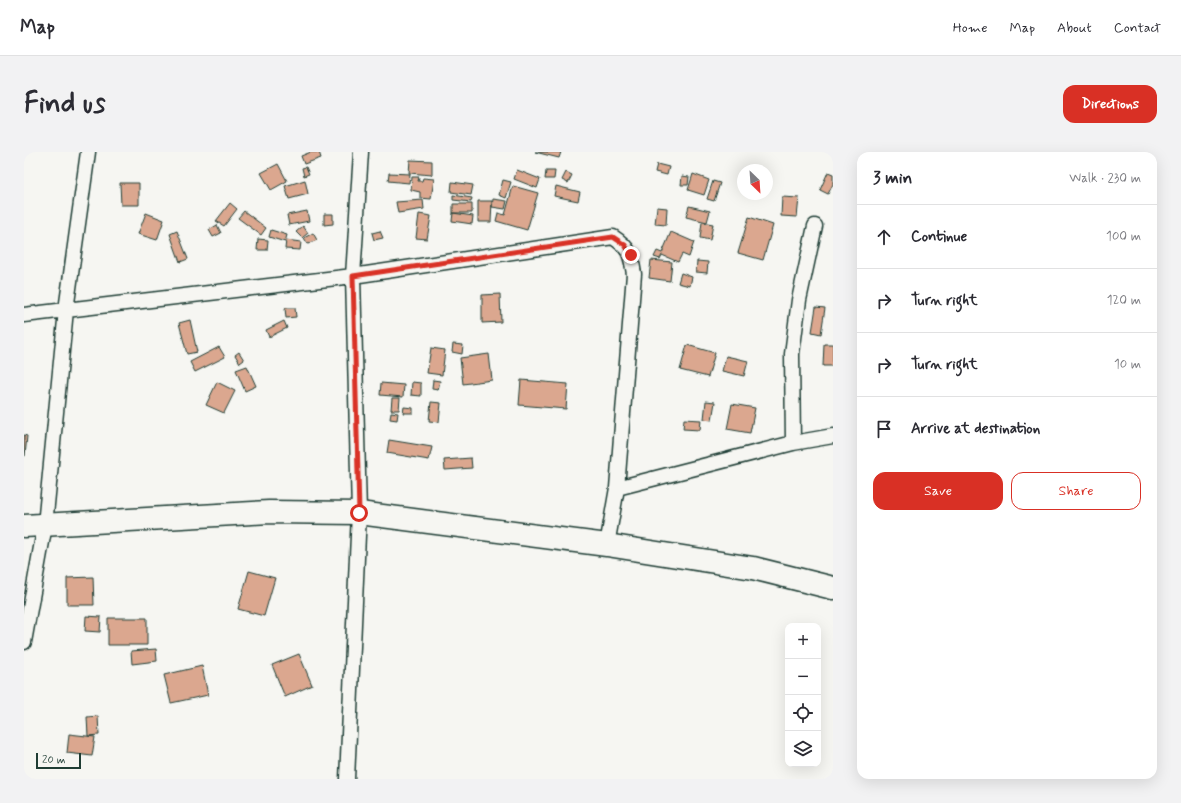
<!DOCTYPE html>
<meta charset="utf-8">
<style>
:root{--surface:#fff;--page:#f2f2f3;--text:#2b2b33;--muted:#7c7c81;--line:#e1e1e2;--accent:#d93025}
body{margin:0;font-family:Mynerve,sans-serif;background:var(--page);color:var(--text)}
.controls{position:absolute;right:12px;bottom:12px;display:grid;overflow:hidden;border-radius:8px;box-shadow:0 4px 16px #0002}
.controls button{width:36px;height:36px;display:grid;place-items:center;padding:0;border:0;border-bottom:1px solid var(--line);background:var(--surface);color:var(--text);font:20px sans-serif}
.compass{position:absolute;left:713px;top:12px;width:36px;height:36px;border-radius:50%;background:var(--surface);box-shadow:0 4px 16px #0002;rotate:155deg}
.scale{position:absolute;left:12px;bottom:10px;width:45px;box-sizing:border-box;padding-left:4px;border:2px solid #1f3d34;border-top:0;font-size:11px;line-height:14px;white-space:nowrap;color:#1f3d34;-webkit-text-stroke:3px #f6f6f2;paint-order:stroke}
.stop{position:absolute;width:12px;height:12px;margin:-9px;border:3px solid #d93025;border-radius:50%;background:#fff}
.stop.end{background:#d93025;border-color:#fff;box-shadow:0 1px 4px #0008}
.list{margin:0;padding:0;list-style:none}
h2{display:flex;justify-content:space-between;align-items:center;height:52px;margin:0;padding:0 16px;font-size:17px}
h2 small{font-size:13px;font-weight:400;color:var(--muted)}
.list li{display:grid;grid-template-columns:26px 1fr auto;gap:12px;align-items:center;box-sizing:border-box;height:64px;padding:0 16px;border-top:1px solid var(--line)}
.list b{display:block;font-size:15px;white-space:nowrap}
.list em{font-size:13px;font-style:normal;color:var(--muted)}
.actions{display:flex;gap:8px;padding:12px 16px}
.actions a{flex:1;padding:9px 0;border:1px solid var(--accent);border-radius:12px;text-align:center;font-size:14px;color:var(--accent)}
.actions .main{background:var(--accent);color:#fff}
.icon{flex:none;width:22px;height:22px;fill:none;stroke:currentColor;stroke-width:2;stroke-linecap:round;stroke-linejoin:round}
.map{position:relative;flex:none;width:809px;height:627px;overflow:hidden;border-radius:12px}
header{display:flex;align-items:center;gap:24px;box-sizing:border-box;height:56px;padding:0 20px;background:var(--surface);border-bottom:1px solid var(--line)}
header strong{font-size:19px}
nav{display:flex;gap:22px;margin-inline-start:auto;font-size:14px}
.intro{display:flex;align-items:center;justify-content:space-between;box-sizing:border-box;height:96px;padding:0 24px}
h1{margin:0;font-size:28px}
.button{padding:10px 18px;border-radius:12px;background:var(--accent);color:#fff;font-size:14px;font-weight:700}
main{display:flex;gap:24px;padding:0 24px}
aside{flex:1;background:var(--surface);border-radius:12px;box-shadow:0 4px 16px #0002}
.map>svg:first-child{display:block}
.building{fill:#dba78f;stroke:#1f3d34}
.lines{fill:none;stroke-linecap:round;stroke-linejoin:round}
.minor-casing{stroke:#1f3d34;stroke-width:17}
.trunk-casing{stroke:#1f3d34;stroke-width:25}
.minor{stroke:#f6f6f2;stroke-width:14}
.trunk{stroke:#f6f6f2;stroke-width:22}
.route{stroke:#d93025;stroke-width:5}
</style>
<header>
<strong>Map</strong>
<nav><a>Home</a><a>Map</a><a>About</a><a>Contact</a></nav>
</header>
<div class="intro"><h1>Find us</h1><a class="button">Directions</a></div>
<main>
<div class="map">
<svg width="809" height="627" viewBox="0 0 809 627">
<rect width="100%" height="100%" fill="#f6f6f2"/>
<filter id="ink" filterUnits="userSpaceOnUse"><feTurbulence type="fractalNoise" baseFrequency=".025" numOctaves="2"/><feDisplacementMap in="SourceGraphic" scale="8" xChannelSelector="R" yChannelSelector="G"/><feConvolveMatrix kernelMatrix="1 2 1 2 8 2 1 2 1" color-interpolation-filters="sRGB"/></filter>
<g filter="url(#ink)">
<!-- building -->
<path class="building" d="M 287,0 L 295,0 L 297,6 L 280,12 L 277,4 Z
M 511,0 L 537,0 L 535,6 Z
M 386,8 L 408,9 L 408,23 L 385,21 Z
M 254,12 L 263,29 L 247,38 L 237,21 Z
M 633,12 L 645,15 L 643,23 L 631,20 Z
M 282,15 L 285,22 L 280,24 L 278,16 Z
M 493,18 L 516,27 L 513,36 L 490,27 Z
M 522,19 L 531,19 L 530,27 L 521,27 Z
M 542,20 L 548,23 L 544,31 L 538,28 Z
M 804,20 L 809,22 L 809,32 L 804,42 L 796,38 Z
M 365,21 L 386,22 L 385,31 L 364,29 Z
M 669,22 L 685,28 L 680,43 L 664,38 Z
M 658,24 L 665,25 L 664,33 L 657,33 Z
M 388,25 L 395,25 L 394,29 L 398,29 L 399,26 L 410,27 L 407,47 L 396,46 L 396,40 L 387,38 Z
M 281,28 L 284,42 L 265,47 L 261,34 Z
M 479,28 L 487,30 L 482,46 L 475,43 Z
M 689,29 L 696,31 L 690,49 L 683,47 Z
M 428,30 L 449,33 L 447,43 L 427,40 Z
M 96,31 L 115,31 L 115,53 L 97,53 Z
M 489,34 L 514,41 L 503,78 L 472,69 L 474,61 L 481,63 Z
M 532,34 L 556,40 L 554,49 L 530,44 Z
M 429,43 L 448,46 L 447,50 L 429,48 Z
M 758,45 L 775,46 L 773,65 L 757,64 Z
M 469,47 L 483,49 L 481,57 L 468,55 Z
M 399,48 L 400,57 L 374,61 L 372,50 Z
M 454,49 L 468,49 L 467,70 L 454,70 Z
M 206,51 L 213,57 L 200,74 L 192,69 Z
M 429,52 L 448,52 L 448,61 L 429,61 Z
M 665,54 L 686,59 L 683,70 L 662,65 Z
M 633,55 L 643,56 L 642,73 L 631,72 Z
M 220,59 L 242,76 L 237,83 L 214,66 Z
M 283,59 L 285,69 L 265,73 L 263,63 Z
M 122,61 L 140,68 L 133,88 L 114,82 Z
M 429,61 L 449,64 L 448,72 L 428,69 Z
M 300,62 L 309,62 L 309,72 L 300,73 Z
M 395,62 L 407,64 L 403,87 L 392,86 Z
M 725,65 L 749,73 L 739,108 L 714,101 Z
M 678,70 L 689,72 L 686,88 L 676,86 Z
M 193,73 L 197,81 L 189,85 L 185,78 Z
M 279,74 L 284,81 L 278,86 L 272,80 Z
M 247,78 L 263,83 L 261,90 L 245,85 Z
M 153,79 L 164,107 L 156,110 L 146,82 Z
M 356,79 L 359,86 L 350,88 L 348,81 Z
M 647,80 L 670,90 L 665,105 L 658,102 L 654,110 L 638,103 L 636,107 L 630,105 L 633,99 L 638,101 Z
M 289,81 L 293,88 L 284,92 L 280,86 Z
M 234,87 L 244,88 L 243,98 L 233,98 Z
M 262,88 L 277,90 L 276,98 L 261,97 Z
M 627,108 L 648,110 L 646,129 L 625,126 Z
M 673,109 L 684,110 L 683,121 L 672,120 Z
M 657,121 L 668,125 L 666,134 L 654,131 Z
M 476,142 L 477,170 L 458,171 L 458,143 Z
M 792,155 L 801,156 L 797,182 L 788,180 Z
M 261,156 L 271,156 L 272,165 L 262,166 Z
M 166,168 L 173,200 L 163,202 L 155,171 Z
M 260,169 L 263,176 L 245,185 L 242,178 Z
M 429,192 L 439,193 L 438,202 L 428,200 Z
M 800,192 L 809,192 L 809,214 L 799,214 Z
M 663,193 L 691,201 L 684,225 L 656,218 Z
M 195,195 L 201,205 L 171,220 L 166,210 Z
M 407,196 L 421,198 L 418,223 L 403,221 Z
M 215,200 L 220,208 L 216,211 L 211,203 Z
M 465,202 L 468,228 L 439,232 L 436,206 Z
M 702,204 L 724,209 L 720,224 L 698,219 Z
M 223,214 L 232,234 L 221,239 L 212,218 Z
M 409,228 L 416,229 L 414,238 L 408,237 Z
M 497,228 L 544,232 L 542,257 L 495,253 Z
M 193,230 L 211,239 L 200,261 L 182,253 Z
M 388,230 L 397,231 L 397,244 L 387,243 Z
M 357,231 L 380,233 L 379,245 L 356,243 Z
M 368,246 L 376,246 L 375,258 L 367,258 Z
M 682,249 L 691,250 L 688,268 L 680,267 Z
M 407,250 L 417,251 L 415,270 L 405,269 Z
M 708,252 L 731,256 L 726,281 L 703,277 Z
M 380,255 L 389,256 L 389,261 L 379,261 Z
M 367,260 L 374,261 L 373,268 L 366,267 Z
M 660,267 L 677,268 L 676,278 L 659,277 Z
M 0,283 L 3,284 L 1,304 L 0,304 Z
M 365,288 L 408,295 L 405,308 L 363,301 Z
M 447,306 L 448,316 L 421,318 L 420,308 Z
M 225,419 L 251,426 L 240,464 L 214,457 Z
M 69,425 L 70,453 L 43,453 L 43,426 Z
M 62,464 L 77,465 L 76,480 L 61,479 Z
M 84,466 L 123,466 L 123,493 L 84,493 Z
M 132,497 L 133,509 L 108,512 L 107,499 Z
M 275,502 L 288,533 L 261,545 L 248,513 Z
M 178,514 L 184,543 L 147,551 L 140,523 Z
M 74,564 L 75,583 L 64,584 L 63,565 Z
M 45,582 L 71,585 L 68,604 L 43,601 Z"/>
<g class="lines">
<!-- minor casing -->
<g class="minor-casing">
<path id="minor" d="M 0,163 L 329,124 L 589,85 C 606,96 607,103 610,122 L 593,336 L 583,393
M 769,291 L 768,202 L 775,148 L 791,74
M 593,336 L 769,291 L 809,284
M 0,490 L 21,373 L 42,158 L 64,0
M 323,627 L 335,361 L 329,124 L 337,0"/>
</g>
<!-- trunk casing -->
<g class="trunk-casing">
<path id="trunk" d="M 0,374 L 245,360 L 335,361 L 583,393 L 729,416 L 809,436"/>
</g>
<!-- minor -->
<use href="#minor" class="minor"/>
<!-- trunk -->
<use href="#trunk" class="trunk"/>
</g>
</g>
<g class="lines" filter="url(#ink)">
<!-- route -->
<path class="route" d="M 335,361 L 329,124 L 589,85 L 601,93 L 607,103"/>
</g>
</svg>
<div class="controls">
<button>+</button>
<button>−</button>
<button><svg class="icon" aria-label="locate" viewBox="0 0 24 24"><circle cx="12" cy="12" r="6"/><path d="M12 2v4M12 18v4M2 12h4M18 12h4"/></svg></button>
<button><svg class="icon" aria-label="layers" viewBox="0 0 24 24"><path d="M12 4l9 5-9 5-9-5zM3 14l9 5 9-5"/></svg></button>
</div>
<svg class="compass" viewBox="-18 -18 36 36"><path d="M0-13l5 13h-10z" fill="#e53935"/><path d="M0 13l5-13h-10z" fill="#7c7c81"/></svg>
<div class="scale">20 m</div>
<div class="stop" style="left:335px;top:361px"></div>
<div class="stop end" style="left:607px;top:103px"></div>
</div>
<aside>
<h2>3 min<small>Walk · 230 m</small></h2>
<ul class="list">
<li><svg class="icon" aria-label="ahead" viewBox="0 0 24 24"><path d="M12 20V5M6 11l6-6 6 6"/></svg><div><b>Continue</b></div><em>100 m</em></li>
<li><svg class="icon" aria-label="right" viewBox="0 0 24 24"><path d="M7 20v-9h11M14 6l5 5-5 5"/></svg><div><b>Turn right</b></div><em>120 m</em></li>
<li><svg class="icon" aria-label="right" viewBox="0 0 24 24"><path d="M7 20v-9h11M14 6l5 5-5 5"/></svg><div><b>Turn right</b></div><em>10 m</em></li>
<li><svg class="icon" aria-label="arrive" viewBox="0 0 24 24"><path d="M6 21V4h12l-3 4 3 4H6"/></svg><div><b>Arrive at destination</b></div></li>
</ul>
<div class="actions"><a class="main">Save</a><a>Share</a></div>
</aside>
</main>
